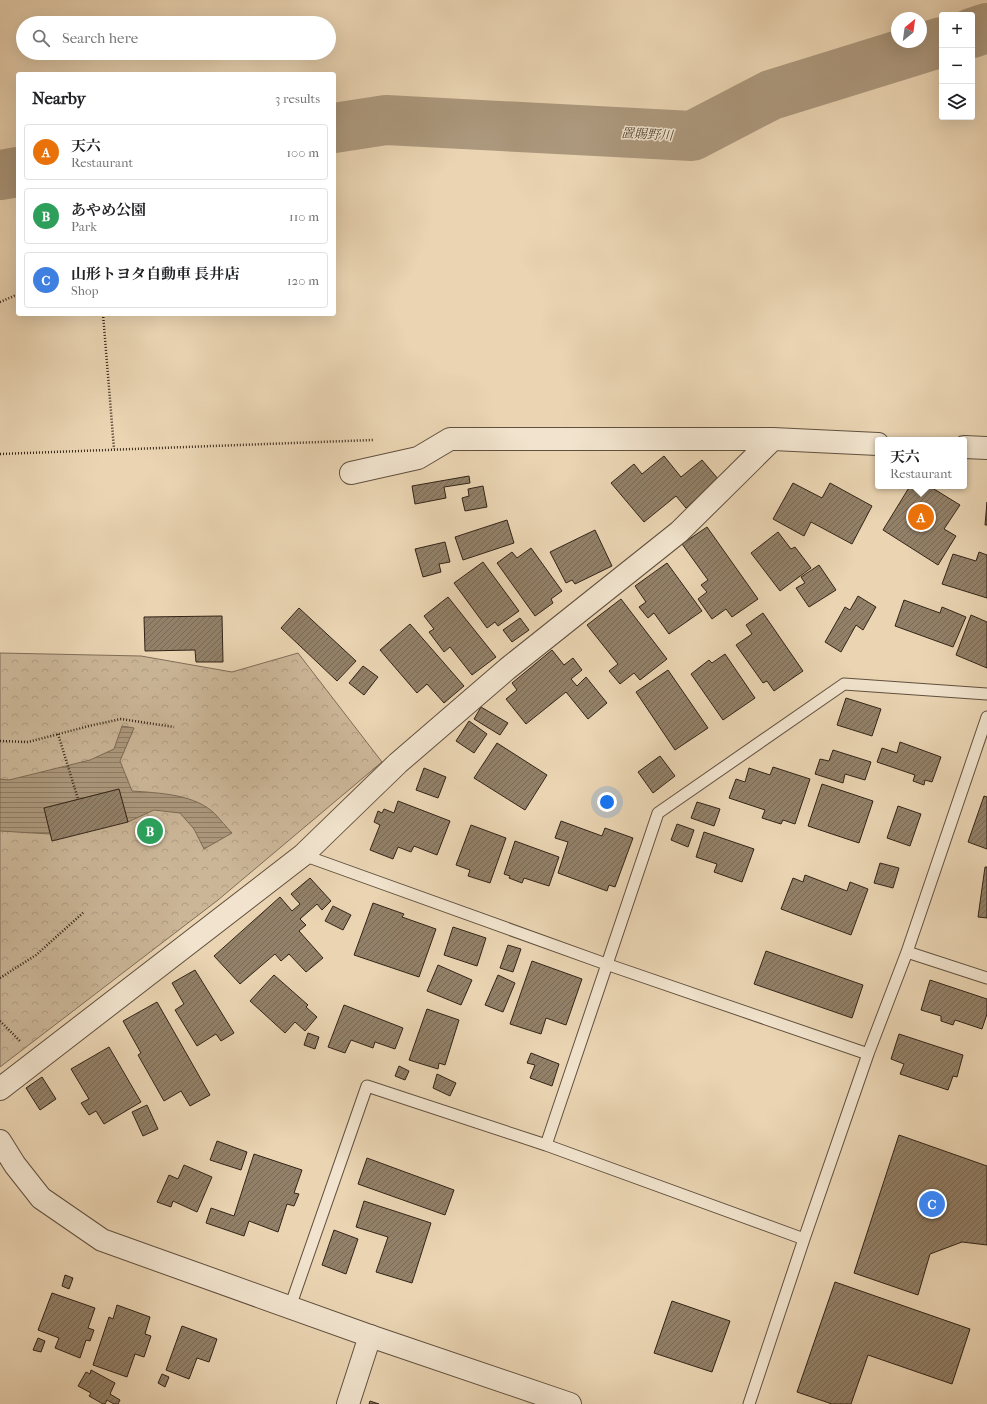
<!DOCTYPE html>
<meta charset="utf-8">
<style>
:root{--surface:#fff;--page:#f6f6f6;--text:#202124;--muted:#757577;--line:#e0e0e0;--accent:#8f2418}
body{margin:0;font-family:"IM FELL French Canon","Noto Serif JP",serif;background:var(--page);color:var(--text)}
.controls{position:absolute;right:12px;top:12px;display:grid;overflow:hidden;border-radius:4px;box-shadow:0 4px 16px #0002}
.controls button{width:36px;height:36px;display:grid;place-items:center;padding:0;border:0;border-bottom:1px solid var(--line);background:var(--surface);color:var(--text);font:20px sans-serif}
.compass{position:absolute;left:891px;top:12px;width:36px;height:36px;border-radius:50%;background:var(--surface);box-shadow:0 4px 16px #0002;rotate:29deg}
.you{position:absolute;left:607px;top:802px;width:14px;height:14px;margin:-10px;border:3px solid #fff;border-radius:50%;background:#1a73e8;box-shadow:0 0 0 6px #1a73e833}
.badge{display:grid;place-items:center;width:26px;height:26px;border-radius:50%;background:var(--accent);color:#fff;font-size:13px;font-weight:700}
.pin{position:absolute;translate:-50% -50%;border:2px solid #fff;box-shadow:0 1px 4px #0006}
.popup{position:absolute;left:875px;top:437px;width:92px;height:52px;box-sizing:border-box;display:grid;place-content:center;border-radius:4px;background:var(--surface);filter:drop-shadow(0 1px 3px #0005);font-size:13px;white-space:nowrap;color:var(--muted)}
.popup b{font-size:15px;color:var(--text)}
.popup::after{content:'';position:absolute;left:50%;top:100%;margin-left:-8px;border:8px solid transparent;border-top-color:var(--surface)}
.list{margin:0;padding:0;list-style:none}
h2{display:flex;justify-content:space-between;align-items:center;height:52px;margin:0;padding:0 16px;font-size:17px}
h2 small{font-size:13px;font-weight:400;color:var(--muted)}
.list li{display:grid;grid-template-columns:26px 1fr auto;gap:12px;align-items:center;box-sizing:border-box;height:56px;margin:0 8px 8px;padding:0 8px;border:1px solid var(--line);border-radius:4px}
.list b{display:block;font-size:15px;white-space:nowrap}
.list p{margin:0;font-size:13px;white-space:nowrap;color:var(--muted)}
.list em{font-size:13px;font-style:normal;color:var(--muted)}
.icon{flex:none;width:22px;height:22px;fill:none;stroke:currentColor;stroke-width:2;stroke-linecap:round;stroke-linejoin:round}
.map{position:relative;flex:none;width:987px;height:1404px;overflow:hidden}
.search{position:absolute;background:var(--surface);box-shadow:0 4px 16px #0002;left:16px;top:16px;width:320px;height:44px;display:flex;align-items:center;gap:10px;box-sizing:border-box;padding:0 14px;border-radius:22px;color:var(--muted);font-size:15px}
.panel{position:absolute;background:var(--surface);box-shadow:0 4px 16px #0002;left:16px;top:72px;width:320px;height:244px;border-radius:4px}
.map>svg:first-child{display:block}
.park{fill:url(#park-crowns);stroke:#7f6d58}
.water{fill:url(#water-rules);stroke:#7c6a54}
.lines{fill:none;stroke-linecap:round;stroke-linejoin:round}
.river{stroke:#ac987d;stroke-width:50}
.building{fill:url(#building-hatch);stroke:#332417}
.service-casing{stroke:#61503e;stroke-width:13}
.minor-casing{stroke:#61503e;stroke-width:24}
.tertiary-casing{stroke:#61503e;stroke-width:24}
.path{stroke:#332417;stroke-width:2.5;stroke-dasharray:1 2;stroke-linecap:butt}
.service{stroke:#f1e3cd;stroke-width:11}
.minor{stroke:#f1e3cd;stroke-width:22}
.tertiary{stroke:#f1e3cd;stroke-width:22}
.labels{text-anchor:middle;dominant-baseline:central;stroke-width:3;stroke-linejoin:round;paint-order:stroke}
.water-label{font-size:13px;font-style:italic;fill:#574736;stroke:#f1e3cd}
</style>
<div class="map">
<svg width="987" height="1404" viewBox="0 0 987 1404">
<defs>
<pattern id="park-crowns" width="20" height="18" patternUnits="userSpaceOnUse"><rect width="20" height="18" fill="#cbb698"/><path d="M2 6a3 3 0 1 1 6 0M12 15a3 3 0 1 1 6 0" fill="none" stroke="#af9c82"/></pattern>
<pattern id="water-rules" width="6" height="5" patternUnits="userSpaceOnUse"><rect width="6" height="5" fill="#ac987d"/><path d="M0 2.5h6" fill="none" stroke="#8d7c65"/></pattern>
<pattern id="building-hatch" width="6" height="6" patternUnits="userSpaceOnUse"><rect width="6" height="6" fill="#928068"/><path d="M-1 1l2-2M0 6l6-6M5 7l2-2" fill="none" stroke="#786955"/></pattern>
</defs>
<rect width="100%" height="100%" fill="#ead4b2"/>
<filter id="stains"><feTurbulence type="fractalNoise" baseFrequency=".005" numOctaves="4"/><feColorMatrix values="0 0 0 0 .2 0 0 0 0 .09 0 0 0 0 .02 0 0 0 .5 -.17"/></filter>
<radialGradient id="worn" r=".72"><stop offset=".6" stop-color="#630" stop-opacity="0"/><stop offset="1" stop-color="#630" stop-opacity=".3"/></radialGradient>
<!-- park -->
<path class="park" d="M 0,653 L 141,656 L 232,672 L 298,653 L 382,762 L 218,900 L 0,1067 Z"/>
<!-- water -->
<path class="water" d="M 122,726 L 134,728 L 120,761 L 132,791 C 159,793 195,794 215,814 C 221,820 226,827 232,833 L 204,849 L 194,829 L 180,813 L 154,810 L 128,822 L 119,789 L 44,808 L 50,834 L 0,831 L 0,779 L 9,780 L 90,760 L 114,749 Z"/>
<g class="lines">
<!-- river -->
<path class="river" d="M 972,33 L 987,28
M 334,128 L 386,120 L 692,136 L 771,95 L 942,42
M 0,175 L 18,172"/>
</g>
<!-- building -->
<path class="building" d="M 664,456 L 681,477 L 702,460 L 719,480 L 686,508 L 676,496 L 644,522 L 611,483 L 634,464 L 642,474 Z
M 469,476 L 470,483 L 444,487 L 446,498 L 415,504 L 412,486 Z
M 793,483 L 822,498 L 830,483 L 872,506 L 852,544 L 811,522 L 804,536 L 773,519 Z
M 483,486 L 487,507 L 465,511 L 462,498 L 469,496 L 468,489 Z
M 910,486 L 929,486 L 960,505 L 944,529 L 956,536 L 938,565 L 883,530 Z
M 987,502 L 987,525 L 985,525 Z
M 507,520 L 514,543 L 463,560 L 455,537 Z
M 707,527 L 758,599 L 732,617 L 726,609 L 712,619 L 698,599 L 707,592 L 701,585 L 708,580 L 682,544 Z
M 595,530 L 612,566 L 575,584 L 572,580 L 566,583 L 550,552 Z
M 778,532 L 791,549 L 795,547 L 811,568 L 780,591 L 751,553 Z
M 445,542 L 450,562 L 439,564 L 441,572 L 423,577 L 415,549 Z
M 531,548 L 562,591 L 551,599 L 553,603 L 535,616 L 497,563 L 512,552 L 517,558 Z
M 979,552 L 987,555 L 987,598 L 942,584 L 953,554 L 976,561 Z
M 483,562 L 519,611 L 498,626 L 495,622 L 487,628 L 454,583 Z
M 667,563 L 702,611 L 669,634 L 654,613 L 648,618 L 639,607 L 646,602 L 635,586 Z
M 819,565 L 836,590 L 809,607 L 796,588 L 805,583 L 801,577 Z
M 858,596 L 876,607 L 863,630 L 856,625 L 841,652 L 825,642 L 845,607 L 850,610 Z
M 448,597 L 496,657 L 472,675 L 450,647 L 444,652 L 429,632 L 434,629 L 424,616 Z
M 621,599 L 667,659 L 640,680 L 634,673 L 620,684 L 609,671 L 618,664 L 587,625 Z
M 904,600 L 940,613 L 942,607 L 966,617 L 953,647 L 895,626 Z
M 299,608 L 356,661 L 337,681 L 281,628 Z
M 763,613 L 803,671 L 774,691 L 767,681 L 763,683 L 736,645 L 752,634 L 746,625 Z
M 971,615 L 987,622 L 987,668 L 956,655 Z
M 222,616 L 223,662 L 196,662 L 195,650 L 145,651 L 144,617 Z
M 520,618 L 529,630 L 512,642 L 503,630 Z
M 410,624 L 464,686 L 444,703 L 427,684 L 417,693 L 380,650 Z
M 552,650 L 564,665 L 573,658 L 582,670 L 571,679 L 577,686 L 586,677 L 607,703 L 588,719 L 566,692 L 526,724 L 506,699 L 517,690 L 512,683 Z
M 725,654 L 755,698 L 723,720 L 691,674 L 709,660 L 712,663 Z
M 363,666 L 378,677 L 364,695 L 349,683 Z
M 668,670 L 708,728 L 675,750 L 636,692 Z
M 846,698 L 881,709 L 872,736 L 837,725 Z
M 481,707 L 508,723 L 500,735 L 474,719 Z
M 469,721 L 487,734 L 474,753 L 456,741 Z
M 900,742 L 941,757 L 932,782 L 925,780 L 924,785 L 913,781 L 915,775 L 877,762 L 882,748 L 897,753 Z
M 497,743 L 547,775 L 525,810 L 474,778 Z
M 833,750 L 871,762 L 865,780 L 845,774 L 843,783 L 815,774 L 820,759 L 829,761 Z
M 660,756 L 675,776 L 653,793 L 638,772 Z
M 773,767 L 810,779 L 795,824 L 783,820 L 781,824 L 762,818 L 765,810 L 729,798 L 736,779 L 745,782 L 749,768 L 770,775 Z
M 424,768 L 446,777 L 438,798 L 416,790 Z
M 822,784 L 873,801 L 859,843 L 808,826 Z
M 119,789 L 128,822 L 52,841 L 44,808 Z
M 984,796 L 987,797 L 987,849 L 968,842 Z
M 398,801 L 450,821 L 437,855 L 414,846 L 411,852 L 398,847 L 393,859 L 370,850 L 380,825 L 374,822 L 378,811 L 382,813 L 384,809 L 394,813 Z
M 697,802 L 720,809 L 714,826 L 691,818 Z
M 898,806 L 921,814 L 910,846 L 887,838 Z
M 561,821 L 602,836 L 605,828 L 633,838 L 615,887 L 609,885 L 607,891 L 558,873 L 568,842 L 555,838 Z
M 677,824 L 694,830 L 688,847 L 671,840 Z
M 471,825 L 506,838 L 490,883 L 468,876 L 470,870 L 456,865 Z
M 704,832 L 754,849 L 742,882 L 714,872 L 717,864 L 696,857 Z
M 515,841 L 559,857 L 549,886 L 524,878 L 522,883 L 509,878 L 510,876 L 504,874 Z
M 880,863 L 899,868 L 893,888 L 874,883 Z
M 985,867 L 987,867 L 987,918 L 978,917 Z
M 805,875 L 847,891 L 850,882 L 868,889 L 851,935 L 781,909 L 793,878 L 803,882 Z
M 310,878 L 331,901 L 322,910 L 317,904 L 300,919 L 306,925 L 299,931 L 323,958 L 306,972 L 289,954 L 281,961 L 275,954 L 240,984 L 214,956 L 280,897 L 292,911 L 300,904 L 291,894 Z
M 373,903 L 404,914 L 402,917 L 436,929 L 419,977 L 354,955 Z
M 333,906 L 351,915 L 343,930 L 325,921 Z
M 453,927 L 486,938 L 477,966 L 444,955 Z
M 508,945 L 521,949 L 513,972 L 500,968 Z
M 766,951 L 863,985 L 852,1018 L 754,984 Z
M 532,961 L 582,979 L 566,1025 L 546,1018 L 541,1034 L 510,1024 Z
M 438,965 L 472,980 L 461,1005 L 427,991 Z
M 195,970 L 234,1033 L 221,1041 L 216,1034 L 197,1046 L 175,1010 L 184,1004 L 172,983 Z
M 274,975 L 308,1005 L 306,1007 L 317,1017 L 305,1031 L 295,1022 L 285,1033 L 250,1001 Z
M 498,975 L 515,983 L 503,1012 L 485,1005 Z
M 930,980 L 987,999 L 987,1014 L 982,1029 L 955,1020 L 953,1025 L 941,1021 L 941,1016 L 921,1010 Z
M 157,1002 L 210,1095 L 190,1106 L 181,1091 L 164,1101 L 138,1055 L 141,1053 L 123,1021 Z
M 344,1005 L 403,1028 L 395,1049 L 375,1042 L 373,1048 L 351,1040 L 345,1053 L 328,1047 Z
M 427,1009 L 459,1020 L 445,1065 L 439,1063 L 438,1069 L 409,1060 Z
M 308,1033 L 319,1037 L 315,1049 L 304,1045 Z
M 899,1034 L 963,1055 L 957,1077 L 953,1076 L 948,1090 L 900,1074 L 904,1064 L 891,1059 Z
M 109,1047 L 141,1102 L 104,1124 L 96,1111 L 89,1115 L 81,1103 L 89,1099 L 71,1069 Z
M 531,1053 L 559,1064 L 552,1086 L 530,1078 L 535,1065 L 527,1063 Z
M 399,1066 L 409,1071 L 405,1080 L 395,1076 Z
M 437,1074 L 456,1083 L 450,1096 L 433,1088 Z
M 42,1077 L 56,1099 L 40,1110 L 26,1088 Z
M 147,1105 L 158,1129 L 143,1136 L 132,1112 Z
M 899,1135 L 987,1166 L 987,1245 L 962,1242 L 930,1254 L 918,1295 L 854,1273 Z
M 217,1141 L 247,1152 L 241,1170 L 210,1160 Z
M 254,1154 L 302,1170 L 294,1193 L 299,1194 L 294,1206 L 287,1204 L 278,1232 L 249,1221 L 244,1236 L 206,1223 L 211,1208 L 234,1216 Z
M 367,1158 L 454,1190 L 445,1215 L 358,1184 Z
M 184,1165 L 212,1177 L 197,1212 L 173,1201 L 171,1207 L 157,1202 L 169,1175 L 178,1179 Z
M 364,1201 L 431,1223 L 412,1283 L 376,1272 L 388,1237 L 356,1227 Z
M 334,1230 L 358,1239 L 346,1274 L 322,1265 Z
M 65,1275 L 73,1278 L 69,1289 L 62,1286 Z
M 835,1282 L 970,1329 L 952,1384 L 868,1355 L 851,1404 L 832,1404 L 797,1392 Z
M 52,1293 L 95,1308 L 88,1328 L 94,1330 L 90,1341 L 86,1340 L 80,1358 L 55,1348 L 59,1338 L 38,1330 Z
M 672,1301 L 730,1321 L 712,1372 L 654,1353 Z
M 117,1305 L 150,1317 L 145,1334 L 151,1336 L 144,1357 L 135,1354 L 127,1377 L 93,1365 L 109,1317 L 113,1319 Z
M 182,1326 L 217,1339 L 209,1362 L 197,1358 L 189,1379 L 166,1370 Z
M 38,1338 L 45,1341 L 41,1352 L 33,1350 Z
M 91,1370 L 115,1383 L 110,1394 L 120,1400 L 118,1404 L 114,1404 L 107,1400 L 105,1404 L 103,1404 L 89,1396 L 91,1393 L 78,1386 L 86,1372 L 90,1374 Z
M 162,1374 L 169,1377 L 165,1387 L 158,1383 Z
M 370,1401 L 379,1404 L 369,1404 Z"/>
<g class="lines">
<!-- service casing -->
<g class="service-casing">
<path id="service" d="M 303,855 L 606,964 L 868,1054
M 907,952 L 987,978
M 546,1145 L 658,813 L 844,684 L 987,694
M 290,1307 L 367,1086 L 546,1145 L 804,1239
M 749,1404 L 804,1239 L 868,1054 L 907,952 L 987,717"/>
</g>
<!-- minor casing -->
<g class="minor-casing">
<path id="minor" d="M 964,447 L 987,448
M 351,473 L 418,458 L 450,439 L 773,439 L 878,444
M 0,1089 L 303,855 L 398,763 L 507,669 L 679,532 L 773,439
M 348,1404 L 370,1336"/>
</g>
<!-- tertiary casing -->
<g class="tertiary-casing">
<path id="tertiary" d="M 0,1141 L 15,1165 L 41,1198 L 102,1240 L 370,1336 L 570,1404"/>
</g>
<!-- path -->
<path class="path" d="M 0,302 L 14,296 L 18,296
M 103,314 L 114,449
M 0,454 L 373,440
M 58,734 L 78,799
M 0,741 L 28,742 L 93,725 L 121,719 L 174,727
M 0,978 L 36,955 L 84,912
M 0,1021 L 21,1042"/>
<!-- service -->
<use href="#service" class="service"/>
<!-- minor -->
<use href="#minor" class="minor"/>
<!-- tertiary -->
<use href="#tertiary" class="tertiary"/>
</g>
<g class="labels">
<!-- water labels -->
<g class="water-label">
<text transform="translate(647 134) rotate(3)">置賜野川</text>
</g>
</g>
<rect width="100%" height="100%" filter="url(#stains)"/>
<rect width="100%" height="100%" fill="url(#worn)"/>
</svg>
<div class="controls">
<button>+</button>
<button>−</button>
<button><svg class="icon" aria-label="layers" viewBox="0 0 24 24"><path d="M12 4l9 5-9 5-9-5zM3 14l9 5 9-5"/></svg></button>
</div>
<svg class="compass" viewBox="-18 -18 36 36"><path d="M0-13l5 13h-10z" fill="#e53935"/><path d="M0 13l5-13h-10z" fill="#757577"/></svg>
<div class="you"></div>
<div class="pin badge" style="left:921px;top:517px;background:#e8710a">A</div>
<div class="popup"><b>天六</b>Restaurant</div>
<div class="pin badge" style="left:150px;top:831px;background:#2e9e5b">B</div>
<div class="pin badge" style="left:932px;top:1204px;background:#3f7fe0">C</div>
<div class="search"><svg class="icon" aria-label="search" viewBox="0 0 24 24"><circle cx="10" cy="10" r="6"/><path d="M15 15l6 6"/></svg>Search here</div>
<section class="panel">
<h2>Nearby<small>3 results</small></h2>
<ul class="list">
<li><span class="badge" style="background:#e8710a">A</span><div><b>天六</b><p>Restaurant</p></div><em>100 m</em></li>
<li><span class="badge" style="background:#2e9e5b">B</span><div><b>あやめ公園</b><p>Park</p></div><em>110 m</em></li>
<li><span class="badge" style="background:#3f7fe0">C</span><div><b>山形トヨタ自動車 長井店</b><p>Shop</p></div><em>120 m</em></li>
</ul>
</section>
</div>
